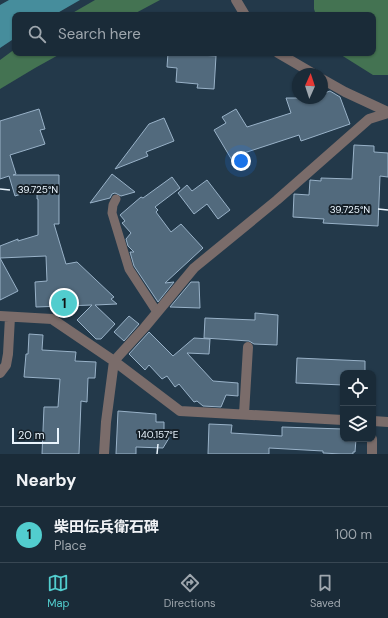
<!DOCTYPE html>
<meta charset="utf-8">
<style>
:root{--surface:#1a2b38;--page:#273743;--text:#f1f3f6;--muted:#9fa7ae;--line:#384753;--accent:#52cdce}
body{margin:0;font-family:"DM Sans","Noto Sans JP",sans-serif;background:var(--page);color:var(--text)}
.controls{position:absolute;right:12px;bottom:12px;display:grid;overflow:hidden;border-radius:8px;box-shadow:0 1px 3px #0004}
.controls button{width:36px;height:36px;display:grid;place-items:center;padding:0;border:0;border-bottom:1px solid var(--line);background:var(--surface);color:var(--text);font:20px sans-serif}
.compass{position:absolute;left:292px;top:68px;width:36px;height:36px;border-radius:50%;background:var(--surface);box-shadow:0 1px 3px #0004;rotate:3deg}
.scale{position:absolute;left:12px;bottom:10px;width:47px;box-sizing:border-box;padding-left:4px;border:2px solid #e9f4fd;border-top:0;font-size:11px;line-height:14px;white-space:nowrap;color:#e9f4fd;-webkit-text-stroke:3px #151f27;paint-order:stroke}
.you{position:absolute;left:241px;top:161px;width:14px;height:14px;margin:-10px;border:3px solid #fff;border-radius:50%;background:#1a73e8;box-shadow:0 0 0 6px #1a73e833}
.badge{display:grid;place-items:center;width:26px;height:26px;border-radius:50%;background:var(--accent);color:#111;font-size:13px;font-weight:700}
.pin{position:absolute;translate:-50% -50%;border:2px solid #fff;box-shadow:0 1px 4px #0006}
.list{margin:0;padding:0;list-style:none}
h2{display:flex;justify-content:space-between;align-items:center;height:52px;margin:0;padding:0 16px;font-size:17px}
h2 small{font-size:13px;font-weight:400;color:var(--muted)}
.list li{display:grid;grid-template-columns:26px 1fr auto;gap:12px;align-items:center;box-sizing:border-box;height:56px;padding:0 16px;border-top:1px solid var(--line)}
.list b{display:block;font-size:15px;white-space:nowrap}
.list p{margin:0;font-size:13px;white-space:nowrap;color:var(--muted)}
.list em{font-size:13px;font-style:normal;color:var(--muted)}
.icon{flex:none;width:22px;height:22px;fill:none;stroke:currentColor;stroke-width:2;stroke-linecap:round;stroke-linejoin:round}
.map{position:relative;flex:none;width:388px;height:454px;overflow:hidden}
.search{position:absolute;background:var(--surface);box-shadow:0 1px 3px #0004;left:12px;right:12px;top:12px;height:44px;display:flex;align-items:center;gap:10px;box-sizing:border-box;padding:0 14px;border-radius:8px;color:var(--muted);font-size:15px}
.sheet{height:108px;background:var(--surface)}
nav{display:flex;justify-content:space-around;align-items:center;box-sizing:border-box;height:56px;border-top:1px solid var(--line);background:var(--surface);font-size:11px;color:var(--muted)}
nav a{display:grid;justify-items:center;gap:2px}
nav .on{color:var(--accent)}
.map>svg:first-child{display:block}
.forest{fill:#447352}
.water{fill:#468d9c}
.building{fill:#526a7d;stroke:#99b2c8}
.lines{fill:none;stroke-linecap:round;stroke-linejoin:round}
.service{stroke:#7a6c6a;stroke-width:9}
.minor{stroke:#7a6c6a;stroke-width:10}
.tertiary{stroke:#7a6c6a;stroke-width:10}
.ticks{fill:none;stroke:#e9f4fd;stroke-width:1.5}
.ticks-label{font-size:10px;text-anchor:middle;fill:#e9f4fd;stroke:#151f27;stroke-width:4;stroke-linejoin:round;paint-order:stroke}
</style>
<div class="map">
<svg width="388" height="454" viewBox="0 0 388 454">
<rect width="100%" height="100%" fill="#23394a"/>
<!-- forest -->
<path class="forest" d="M 95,0 L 160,0 L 132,15 L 69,15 Z
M 314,0 L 388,0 L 388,75 L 373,75 L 338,53 L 373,53 L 373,15 L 316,15 L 314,9 Z
M 15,49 L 15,53 L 62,53 L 35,68 L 0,89 L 0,60 Z"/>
<!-- water -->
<path class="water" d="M 9,0 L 80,0 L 54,15 L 15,15 L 15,38 L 0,48 L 0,5 Z"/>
<!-- building -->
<path class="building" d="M 168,53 L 216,56 L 214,89 L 197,88 L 198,84 L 176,82 L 177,68 L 167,67 Z
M 330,91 L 340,97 L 350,124 L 301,141 L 299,135 L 244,153 L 247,159 L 236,167 L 214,130 L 226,123 L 222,117 L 236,109 L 247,127 L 291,113 L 286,98 L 322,98 L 322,94 Z
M 39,109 L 45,129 L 40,130 L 45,144 L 10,155 L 16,174 L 13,175 L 59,175 L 59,224 L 54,224 L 66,264 L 77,262 L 114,297 L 111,299 L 117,304 L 95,305 L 115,324 L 101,339 L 96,339 L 77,320 L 92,305 L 36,307 L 35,282 L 47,281 L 46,256 L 0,258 L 18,291 L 0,300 L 0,246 L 18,239 L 18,241 L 38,235 L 38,199 L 37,199 L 37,189 L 15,196 L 9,176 L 0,179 L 0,121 Z
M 164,118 L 174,141 L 146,152 L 148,156 L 115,169 L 149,124 Z
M 354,145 L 374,146 L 374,152 L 388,153 L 388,177 L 380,176 L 378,226 L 323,223 L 324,219 L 293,217 L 294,194 L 309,195 L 310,180 L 321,181 L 321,178 L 352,179 Z
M 112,174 L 135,192 L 121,196 L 115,193 L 112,194 L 110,198 L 90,203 Z
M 172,177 L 180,188 L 155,207 L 158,210 L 156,212 L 171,232 L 181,224 L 203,248 L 165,283 L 174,282 L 158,302 L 134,266 L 130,252 L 134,252 L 128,246 L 126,239 L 131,233 L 122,223 L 125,221 L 120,215 L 141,197 L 143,198 Z
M 207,180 L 230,210 L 218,219 L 207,204 L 194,214 L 178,193 L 187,185 L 192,191 Z
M 191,282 L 199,282 L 200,308 L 170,307 Z
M 255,313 L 278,315 L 277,345 L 254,344 L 249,341 L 204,338 L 205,318 L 255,320 Z
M 129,316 L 139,324 L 124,341 L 114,332 Z
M 149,332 L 173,356 L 194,338 L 210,339 L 209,354 L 187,353 L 213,381 L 238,383 L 238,396 L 226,395 L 221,407 L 203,406 L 197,401 L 194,402 L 179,384 L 175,387 L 167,376 L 162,379 L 149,365 L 145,370 L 129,354 Z
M 29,334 L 43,335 L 42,350 L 76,352 L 75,361 L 96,362 L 95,378 L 88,378 L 87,402 L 81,401 L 79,454 L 42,454 L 44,407 L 58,407 L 60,379 L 24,377 L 26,354 L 28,354 Z
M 297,358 L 365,361 L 365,373 L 343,373 L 343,385 L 296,383 Z
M 118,411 L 156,414 L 156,422 L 164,422 L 164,432 L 169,438 L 163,448 L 136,447 L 136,454 L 116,454 Z
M 209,424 L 232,425 L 231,433 L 282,436 L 282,427 L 343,429 L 343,439 L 356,439 L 355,452 L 353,452 L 353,454 L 341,454 L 323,453 L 323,451 L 269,448 L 269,454 L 208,454 Z"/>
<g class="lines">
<!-- service -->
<path class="service" d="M 116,199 L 113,205 L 112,213 L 129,269 L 157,312"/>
<!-- minor -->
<path class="minor" d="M 0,316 L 52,319 L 114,361 L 180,411 L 343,420
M 0,373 L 6,365 L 8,354 L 10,317
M 244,414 L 248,347
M 373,421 L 388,422
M 104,454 L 106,422 L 114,361 L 145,327 L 194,268 L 277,200 L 369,119 L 388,113
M 372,454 L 372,439"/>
<!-- tertiary -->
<path class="tertiary" d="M 236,0 L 245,15
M 278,53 L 314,74
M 322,79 L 345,92 L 388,112"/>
</g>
<!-- ticks -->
<path class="ticks" d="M 0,189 L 10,190M 378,209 L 388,210M 157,454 L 158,444"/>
<g class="ticks-label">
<text x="38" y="193">39.725°N</text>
<text x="350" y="213">39.725°N</text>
<text x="158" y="438">140.157°E</text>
</g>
</svg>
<div class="controls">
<button><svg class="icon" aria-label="locate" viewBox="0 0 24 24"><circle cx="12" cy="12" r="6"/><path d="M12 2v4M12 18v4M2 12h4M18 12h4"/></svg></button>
<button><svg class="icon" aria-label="layers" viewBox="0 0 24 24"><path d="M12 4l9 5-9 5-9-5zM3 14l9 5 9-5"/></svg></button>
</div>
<svg class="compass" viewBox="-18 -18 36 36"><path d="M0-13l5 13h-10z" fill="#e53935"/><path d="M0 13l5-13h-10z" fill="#9fa7ae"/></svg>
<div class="scale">20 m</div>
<div class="you"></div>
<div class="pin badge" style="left:64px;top:303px">1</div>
<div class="search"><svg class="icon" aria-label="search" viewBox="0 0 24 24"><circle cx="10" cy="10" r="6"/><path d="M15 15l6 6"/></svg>Search here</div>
</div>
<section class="sheet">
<h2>Nearby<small></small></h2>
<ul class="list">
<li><span class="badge">1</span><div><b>柴田伝兵衛石碑</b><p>Place</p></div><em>100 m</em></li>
</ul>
</section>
<nav>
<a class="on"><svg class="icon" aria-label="map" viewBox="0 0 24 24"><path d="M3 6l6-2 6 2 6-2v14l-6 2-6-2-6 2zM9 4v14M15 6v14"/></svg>Map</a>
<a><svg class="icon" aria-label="directions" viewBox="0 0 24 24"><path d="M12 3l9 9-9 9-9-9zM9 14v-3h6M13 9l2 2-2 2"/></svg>Directions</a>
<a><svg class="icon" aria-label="saved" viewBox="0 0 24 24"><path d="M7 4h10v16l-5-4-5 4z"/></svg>Saved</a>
</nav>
